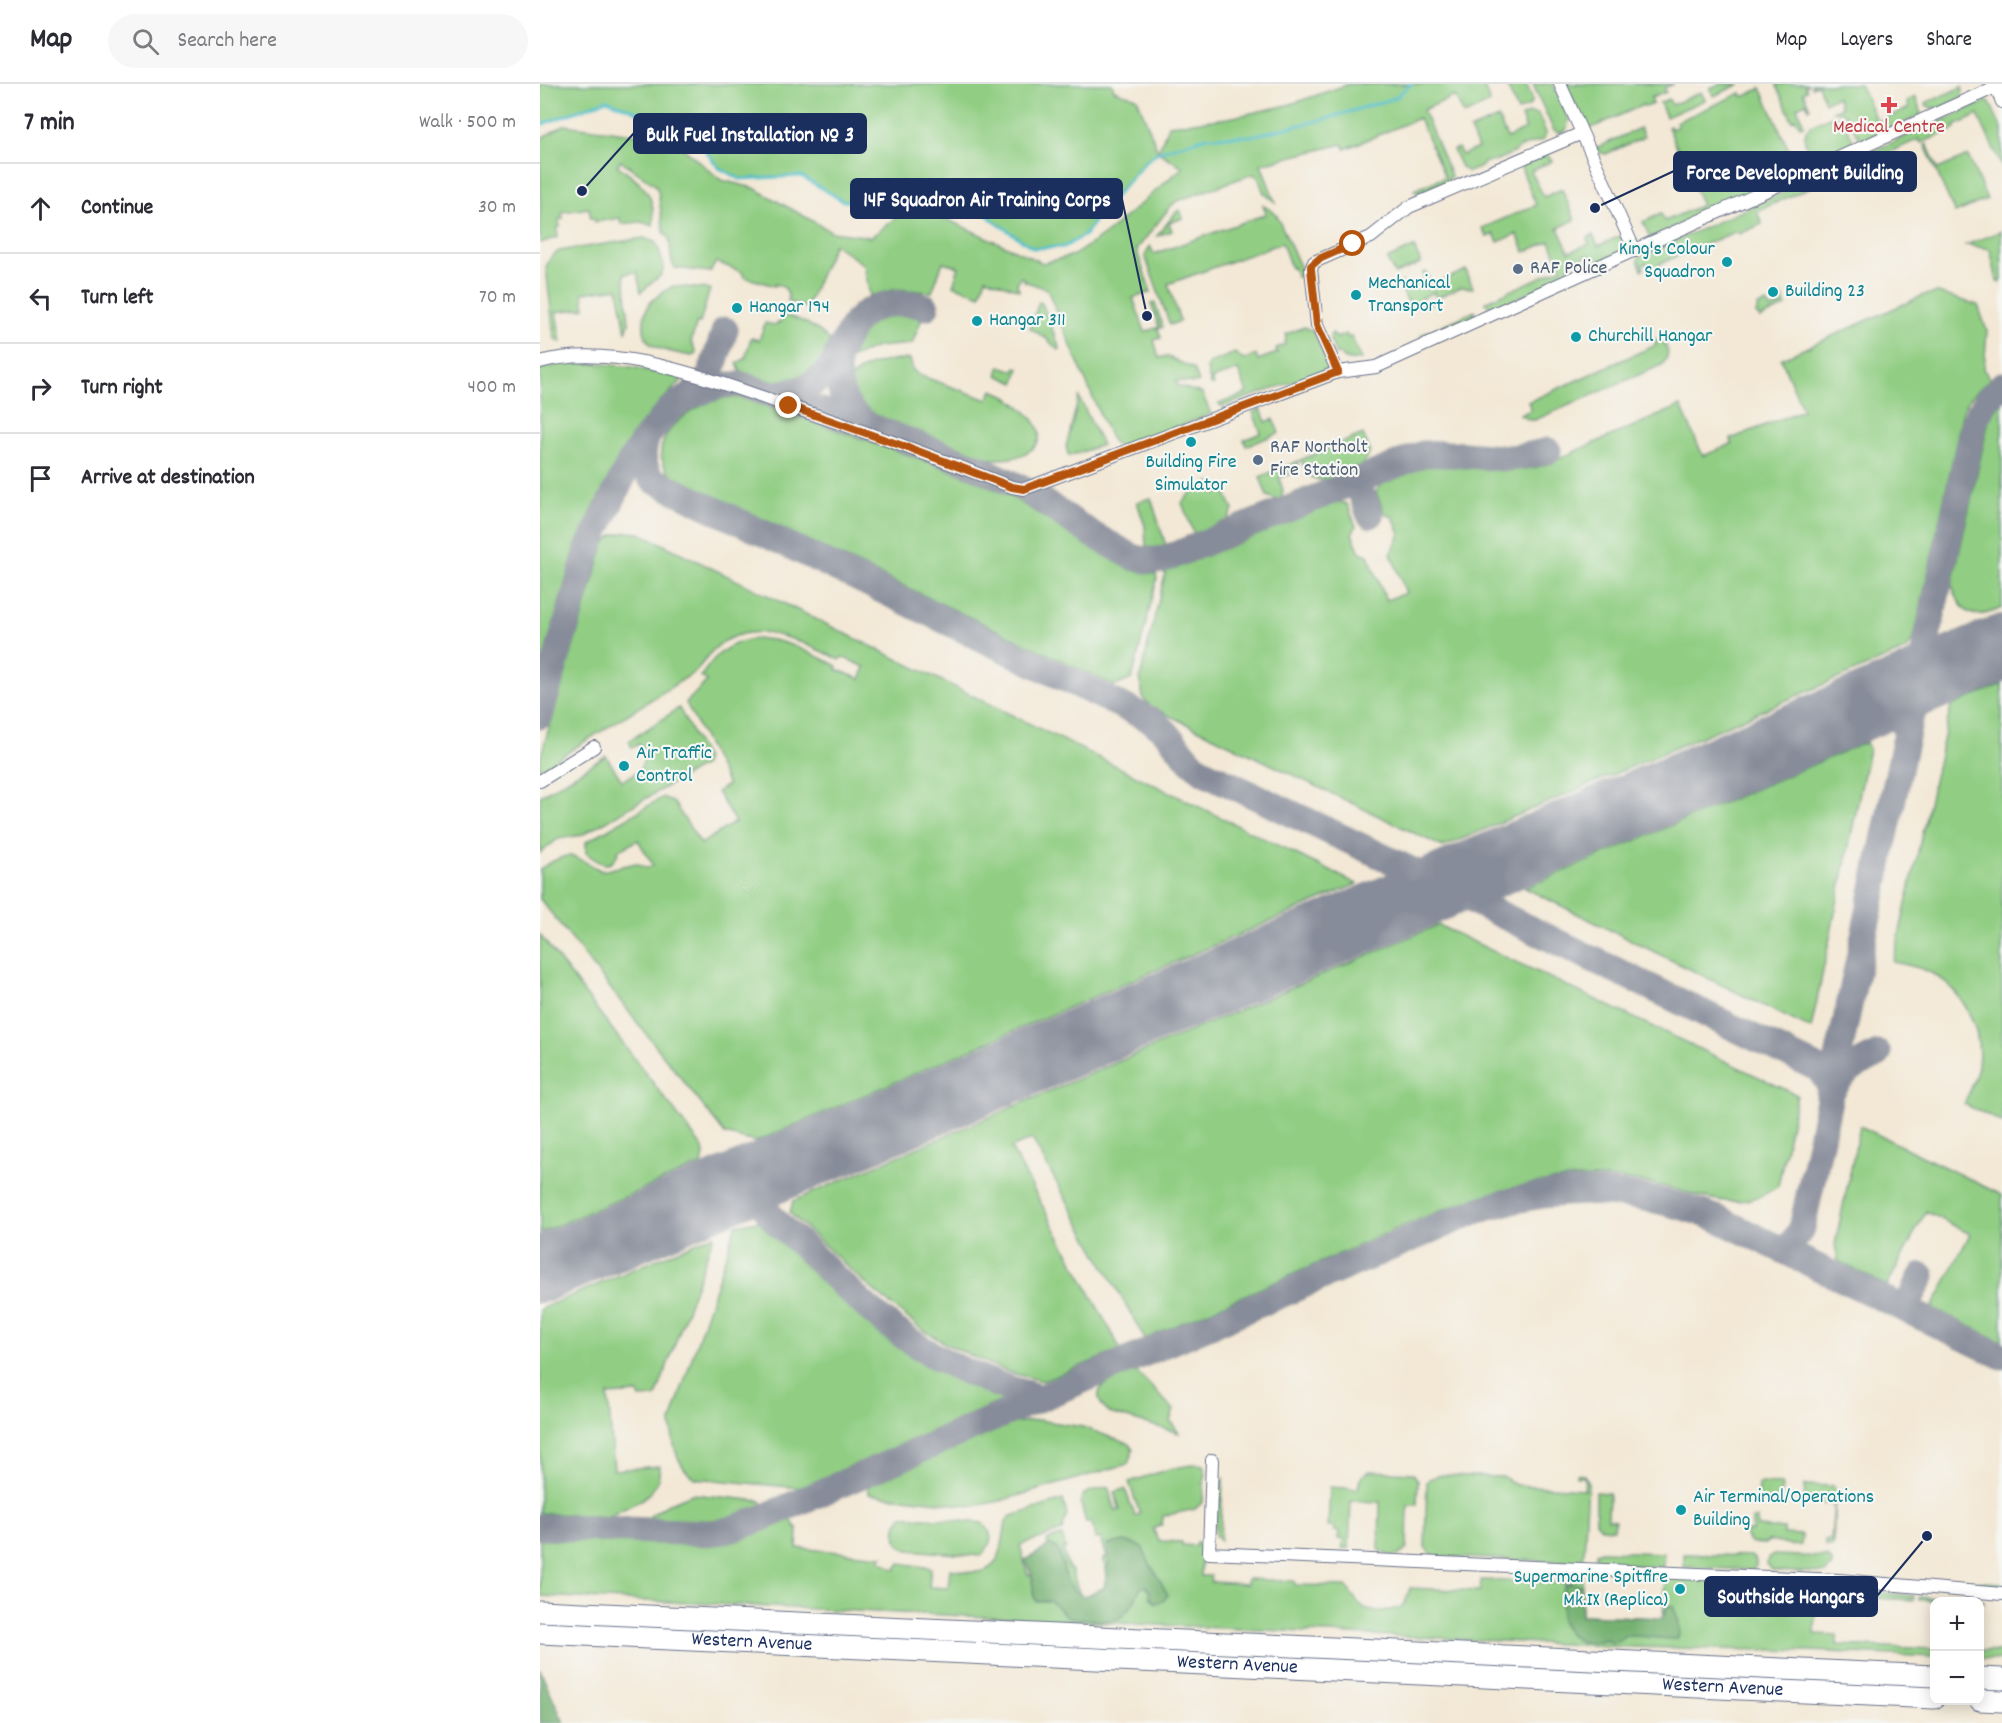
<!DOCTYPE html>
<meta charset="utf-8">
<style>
:root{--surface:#fff;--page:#f7f7f7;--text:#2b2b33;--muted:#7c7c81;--line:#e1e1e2}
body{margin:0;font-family:Dekko,sans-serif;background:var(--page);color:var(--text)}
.controls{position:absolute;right:18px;bottom:18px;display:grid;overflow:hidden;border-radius:12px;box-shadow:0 3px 15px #0003}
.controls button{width:54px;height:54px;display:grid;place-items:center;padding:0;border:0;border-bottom:2px solid var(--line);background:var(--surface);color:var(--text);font:30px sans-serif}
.stop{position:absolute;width:18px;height:18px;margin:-14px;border:4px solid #b45309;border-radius:50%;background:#fff}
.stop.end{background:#b45309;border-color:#fff;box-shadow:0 2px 6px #0008}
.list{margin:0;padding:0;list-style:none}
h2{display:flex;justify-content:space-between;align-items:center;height:78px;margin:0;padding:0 24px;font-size:26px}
h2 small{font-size:20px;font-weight:400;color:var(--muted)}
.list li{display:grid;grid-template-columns:39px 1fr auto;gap:18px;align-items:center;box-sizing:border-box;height:90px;padding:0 24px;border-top:2px solid var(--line)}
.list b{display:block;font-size:22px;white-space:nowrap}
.list em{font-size:20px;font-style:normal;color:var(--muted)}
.icon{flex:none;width:33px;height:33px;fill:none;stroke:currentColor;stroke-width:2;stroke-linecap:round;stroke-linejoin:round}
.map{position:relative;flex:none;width:1462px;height:1639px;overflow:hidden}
header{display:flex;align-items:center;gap:36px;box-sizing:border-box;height:84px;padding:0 30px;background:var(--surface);border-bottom:2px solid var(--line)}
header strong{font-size:28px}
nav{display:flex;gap:33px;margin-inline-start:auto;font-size:21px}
.search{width:420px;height:54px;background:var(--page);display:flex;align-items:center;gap:15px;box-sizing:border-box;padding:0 21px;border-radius:33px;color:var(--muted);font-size:22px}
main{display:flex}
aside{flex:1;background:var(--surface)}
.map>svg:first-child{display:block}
.green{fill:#91ce83;stroke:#567e70;stroke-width:1.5}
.forest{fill:#74b171;stroke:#487068;stroke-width:1.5}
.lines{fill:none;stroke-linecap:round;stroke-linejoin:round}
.stream{stroke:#53bfcd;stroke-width:3}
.taxiway{stroke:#878c9a;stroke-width:27}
.runway{stroke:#878c9a;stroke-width:66}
.street-casing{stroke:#677088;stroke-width:14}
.highway-casing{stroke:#677088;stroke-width:23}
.street{stroke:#fff;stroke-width:12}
.highway{stroke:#fff;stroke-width:21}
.route{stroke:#b45309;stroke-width:8}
.health-dot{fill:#e0444e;stroke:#f6f6f2;stroke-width:2}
.culture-dot{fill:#0f9aa8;stroke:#f6f6f2;stroke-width:2}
.service-dot{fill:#5c6f8a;stroke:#f6f6f2;stroke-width:2}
.labels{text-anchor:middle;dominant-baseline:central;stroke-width:4.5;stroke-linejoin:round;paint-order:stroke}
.health-label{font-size:20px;fill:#be3a42;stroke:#f6f6f2}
.culture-label{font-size:20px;fill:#0d838f;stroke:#f6f6f2;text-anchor:start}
.service-label{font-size:20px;fill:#4e5e75;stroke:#f6f6f2;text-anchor:start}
.street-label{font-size:20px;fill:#1b2f5e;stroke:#f6f6f2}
.leader{fill:none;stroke:#1b2f5e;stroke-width:2}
.callout-dot{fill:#1b2f5e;stroke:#f6f6f2;stroke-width:2}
.callout{fill:#1b2f5e;stroke:#1b2f5e;stroke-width:2}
.callout-label{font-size:21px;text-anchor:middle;font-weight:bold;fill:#fff}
</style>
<header>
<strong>Map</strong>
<div class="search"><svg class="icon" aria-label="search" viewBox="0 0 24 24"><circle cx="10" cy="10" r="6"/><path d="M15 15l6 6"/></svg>Search here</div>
<nav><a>Map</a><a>Layers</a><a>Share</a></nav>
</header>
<main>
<aside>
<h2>7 min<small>Walk · 500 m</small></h2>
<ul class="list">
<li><svg class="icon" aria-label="ahead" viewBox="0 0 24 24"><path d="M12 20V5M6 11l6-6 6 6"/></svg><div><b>Continue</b></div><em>30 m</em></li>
<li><svg class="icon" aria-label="left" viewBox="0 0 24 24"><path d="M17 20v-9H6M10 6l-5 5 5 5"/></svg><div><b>Turn left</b></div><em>70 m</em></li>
<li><svg class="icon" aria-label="right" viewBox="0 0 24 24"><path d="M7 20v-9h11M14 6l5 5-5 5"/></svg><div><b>Turn right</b></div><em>400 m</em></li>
<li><svg class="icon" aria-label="arrive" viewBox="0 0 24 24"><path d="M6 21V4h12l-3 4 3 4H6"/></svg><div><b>Arrive at destination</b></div></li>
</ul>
</aside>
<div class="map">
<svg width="1462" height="1639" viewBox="0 0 1462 1639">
<rect width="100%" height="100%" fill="#f6f6f2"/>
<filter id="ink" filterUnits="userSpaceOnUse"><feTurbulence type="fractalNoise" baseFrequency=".0167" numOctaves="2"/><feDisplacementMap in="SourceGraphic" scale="12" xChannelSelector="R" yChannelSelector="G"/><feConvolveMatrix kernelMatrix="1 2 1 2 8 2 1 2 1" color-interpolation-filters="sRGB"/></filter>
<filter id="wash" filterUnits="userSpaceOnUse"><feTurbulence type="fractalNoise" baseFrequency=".008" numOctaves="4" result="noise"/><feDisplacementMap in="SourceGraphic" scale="24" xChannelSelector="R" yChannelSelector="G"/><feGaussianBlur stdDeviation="1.35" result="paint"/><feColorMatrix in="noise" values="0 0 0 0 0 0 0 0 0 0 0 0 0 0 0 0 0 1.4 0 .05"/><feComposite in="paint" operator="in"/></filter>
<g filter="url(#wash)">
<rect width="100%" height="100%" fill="#f3e8d5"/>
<!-- green -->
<path class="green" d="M 0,0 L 572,0 L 574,6 L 597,14 L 618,67 L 629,41 L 689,34 L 748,21 L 809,0 L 943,0 L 950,19 L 924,31 L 915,12 L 883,26 L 911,92 L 906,99 L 879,110 L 874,106 L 905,93 L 879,34 L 805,65 L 803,60 L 721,80 L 735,118 L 724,109 L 718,93 L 713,90 L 637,117 L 630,123 L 597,165 L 598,171 L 611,208 L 593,214 L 605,248 L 619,243 L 611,220 L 615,219 L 623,243 L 618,245 L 621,254 L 614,256 L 619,274 L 627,272 L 654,285 L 659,298 L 654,299 L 636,297 L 638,302 L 662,309 L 671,330 L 586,363 C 576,363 574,361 569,352 L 507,205 L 484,197 L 485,195 L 480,193 L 477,200 L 479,206 L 446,194 L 440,211 L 413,201 L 419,183 L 403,178 L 392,208 L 356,205 L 330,212 L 324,181 L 294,160 L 266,224 L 248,217 C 249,207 246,203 236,200 L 235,202 L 204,193 L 202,188 L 176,178 L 170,188 L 135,184 L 132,179 L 129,154 L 124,149 L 118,107 L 115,101 L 81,77 L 77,81 C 102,101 116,107 113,142 L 101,138 L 81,140 L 80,134 L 55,138 L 54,134 L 51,135 L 49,124 L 22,128 L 23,135 L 19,135 L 20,143 L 17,144 L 18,153 L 0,159 L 0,55 L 24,41 L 132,55 L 181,96 L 214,104 L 292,148 L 331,153 L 373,120 L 503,179 L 534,171 L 567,149 L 643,83 L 618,68 L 606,77 L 558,132 L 545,151 L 524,163 L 493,164 L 454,137 L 431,117 L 401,117 L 385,108 L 369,116 L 344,121 L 303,117 L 261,92 L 200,95 L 179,84 L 150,47 L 125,39 L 67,16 L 0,41 Z
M 981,0 L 987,2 L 993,16 L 989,22 L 978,27 L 968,4 Z
M 993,0 L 1013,0 L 1029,35 L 1026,47 L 1018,49 L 1013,45 Z
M 1026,0 L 1134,0 L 1124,4 L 1126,8 L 1111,14 L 1113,20 L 1105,23 L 1103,21 L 1047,46 Z
M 1180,0 L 1200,0 L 1174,12 L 1170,4 Z
M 1236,0 L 1269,0 L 1265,2 L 1267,6 L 1263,8 L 1270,24 L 1269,25 L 1266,19 L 1257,23 L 1264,41 L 1260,42 L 1256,35 L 1252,36 Z
M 1271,0 L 1320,0 L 1337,38 L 1369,24 L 1367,18 L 1376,13 L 1381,29 L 1380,32 L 1326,55 L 1321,55 C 1309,44 1313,28 1293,27 L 1301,23 L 1297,13 L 1285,18 L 1278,1 L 1272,3 Z
M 1422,3 L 1423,7 L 1421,14 C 1410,19 1393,31 1385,19 Z
M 1221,4 L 1253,75 L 1257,74 L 1254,85 L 1250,90 L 1110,154 L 1103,138 L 1121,130 L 1125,137 L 1162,121 L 1128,43 L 1130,42 L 1132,45 L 1138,42 L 1136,38 L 1201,9 L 1203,13 Z
M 1161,8 L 1165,16 L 1126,33 L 1120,19 L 1129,15 L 1132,21 Z
M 1446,17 L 1450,19 L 1462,45 L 1462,83 L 1438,31 L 1415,42 L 1415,45 L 1381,59 L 1379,55 L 1325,79 L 1322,72 Z
M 989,29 L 998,30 L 1006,49 L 1003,56 L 980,63 L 973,69 L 955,77 L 945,78 L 941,83 L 928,88 L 921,83 L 913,66 L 918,64 L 922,71 L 938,64 L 930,46 L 958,34 L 967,54 L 986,45 L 981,33 Z
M 1292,32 L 1303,35 L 1313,56 L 1311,64 L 1279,76 C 1269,73 1259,53 1269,43 C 1274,38 1285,35 1292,32 Z
M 1100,44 L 1104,53 L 1066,70 L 1057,68 L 1056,64 Z
M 1387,60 L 1398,85 L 1428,72 L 1447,115 L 1415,129 L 1385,61 Z
M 1006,70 L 1012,77 L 991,87 L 1004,113 L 1022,105 L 1035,136 L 1018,144 L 1029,168 L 1049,160 L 1047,154 L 1053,151 L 1058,162 L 1082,151 L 1086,159 L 1080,168 L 1054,179 L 1049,171 L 1027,181 L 1031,190 L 953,225 L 950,224 L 945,218 L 1021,184 L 1010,157 L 985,168 L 977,150 L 958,158 L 954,150 L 947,153 L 942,144 L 996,121 L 980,81 Z
M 1291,87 L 1293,93 L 1217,127 L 1222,140 L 1199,150 L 1197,147 L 1119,180 L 1120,183 L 1110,187 L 1106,179 L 1103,180 L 1104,185 L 1102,186 L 1098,176 L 1099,173 Z
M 723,121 L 736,130 L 764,191 L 757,193 L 753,183 L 751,184 L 742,159 L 628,200 L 640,237 L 630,241 L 605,172 L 610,162 L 614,170 L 726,130 Z
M 640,126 L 643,134 L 629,139 L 632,147 L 617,152 L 636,128 Z
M 1461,147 L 1462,196 L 1460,198 L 1457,197 L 1450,165 L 1426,161 Z
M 104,154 L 115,158 L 118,163 L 124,184 L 121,191 L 101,208 L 97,188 L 84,190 L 89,239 L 86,248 L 78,204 L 43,209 L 45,224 L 16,228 L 21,258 L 16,256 L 14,252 L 6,183 L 11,173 L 19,167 Z
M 874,163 L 881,179 L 855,190 L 847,176 L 849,174 Z
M 926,186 L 933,204 L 921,203 L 896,214 L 894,208 L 881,214 L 883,219 L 891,216 L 893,219 C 870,229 868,220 860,201 L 862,198 L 865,203 L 884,195 L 883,189 L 886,188 L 892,201 Z
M 133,202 L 170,205 L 160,239 L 157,238 L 151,258 L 156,267 L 155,271 L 151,272 C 139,269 125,268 114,262 C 100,256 102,230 110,219 C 116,212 125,207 133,202 Z
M 1398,209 L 1438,221 L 1447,247 L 1444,285 L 1450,295 L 1431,313 L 1423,326 L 1377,542 L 1374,554 L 1367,565 L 903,763 L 628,631 L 610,622 L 603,614 L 600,594 L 626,486 L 796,417 L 807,420 L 816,442 L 812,450 L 820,468 L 828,471 L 846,516 L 866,509 L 851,470 L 860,450 L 853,433 L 845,430 L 836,408 C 865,363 948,390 993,384 C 1009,381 1025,372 1040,365 C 1074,351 1107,336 1141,322 L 1163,372 L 1192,360 L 1191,355 L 1263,326 L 1241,275 L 1384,211 Z
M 1242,212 L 1246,222 L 1220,234 L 1216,230 L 1218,222 L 1227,219 L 1230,225 L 1241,221 L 1239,214 Z
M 499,218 L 502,219 L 520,265 L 518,266 L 507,255 L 490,244 Z
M 375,227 L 384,229 L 372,260 L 337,263 L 308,275 C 320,241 338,228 375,227 Z
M 935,227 L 933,234 L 887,255 L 882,253 L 881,251 Z
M 244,231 C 262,235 276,243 289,255 C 289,281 260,299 236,298 C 225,297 211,290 200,287 L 197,279 L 205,275 L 211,254 L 219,256 L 225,239 L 235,241 L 240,238 Z
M 764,243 L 773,247 L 788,281 L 786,286 L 682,323 L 679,320 L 707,309 L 698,286 L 672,295 L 674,301 L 671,301 L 667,285 L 669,279 L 695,269 L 703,276 L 716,271 L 718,276 L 737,269 L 736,264 L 745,261 L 746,250 Z
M 793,249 L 796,254 L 806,250 L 808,254 L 811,252 L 821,275 C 813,277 804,277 799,269 L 796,271 L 790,255 L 791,250 Z
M 1114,255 L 1122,257 C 1130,265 1129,273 1122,281 L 995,336 L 989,336 L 980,331 L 991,326 L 988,318 L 1116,261 Z
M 370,275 L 373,286 L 379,291 L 448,316 L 452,306 C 467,311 495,331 499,347 C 503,368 474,375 459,375 C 444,375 429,367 415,362 C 389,352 363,343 337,333 C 323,324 313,313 311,295 C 324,278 350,276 370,275 Z
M 55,279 L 92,283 L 142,294 L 141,297 L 112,327 L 85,363 L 38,463 L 0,592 L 0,285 L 20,280 Z
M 460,282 L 474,287 L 476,283 L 479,284 L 475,299 L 457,291 Z
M 199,312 L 440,396 L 473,414 L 591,486 L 616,490 L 617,495 L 592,595 L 575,602 L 132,392 C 99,357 149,324 179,314 C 185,312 192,312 199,312 Z
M 539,313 L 562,361 L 529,372 L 526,363 Z
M 1462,319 L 1462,524 C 1433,537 1422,532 1412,501 L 1450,331 Z
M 721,325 L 726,338 L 733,335 L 739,349 L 706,362 L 704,356 L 721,349 L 713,328 Z
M 823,350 L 830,367 L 824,380 C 811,386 786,402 772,393 C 766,389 764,382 761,376 L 757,378 L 758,381 L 754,383 L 756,388 L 739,394 L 743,406 L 741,415 L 737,416 L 727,412 L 720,393 Z
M 671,398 L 675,410 L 685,407 L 693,426 L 687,438 L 654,450 L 642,419 L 655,404 Z
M 611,414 L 626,462 L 616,465 L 606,464 L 605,442 L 597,418 Z
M 87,448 L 100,449 L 817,800 L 215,1058 L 185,1050 L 0,815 L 0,785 C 32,764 31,771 62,787 L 96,779 L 107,784 L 113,781 L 98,756 L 79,766 C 72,788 60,780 46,769 L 46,758 L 123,713 L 134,719 L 161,760 L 195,738 L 177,708 L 188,701 L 146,619 L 167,597 L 161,592 C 166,585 172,576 179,570 C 218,538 259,564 297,582 L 296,585 L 320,595 L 325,583 L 302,573 L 300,576 C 261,558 212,530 173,566 C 167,573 161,581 155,588 L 0,686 L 0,674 L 64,460 L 73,451 Z
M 1462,600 L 1462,1038 L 1424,1020 C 1430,1007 1436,995 1438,981 C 1443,946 1424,908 1393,890 C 1381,883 1367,881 1353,878 L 1411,622 Z
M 139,624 L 166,675 L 164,681 L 42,751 L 18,755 L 0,769 L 0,712 L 66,672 L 82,697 L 99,687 L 106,672 L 99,660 L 92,664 L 89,657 Z
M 1326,658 L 1329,665 L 1271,945 L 985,804 Z
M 898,841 L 1257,1011 L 1238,1102 C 1195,1134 1155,1107 1108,1099 C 1079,1094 1047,1092 1018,1096 C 939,1106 876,1136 804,1168 C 738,1197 671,1226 605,1255 L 492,1055 L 471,1064 L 581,1266 L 503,1297 L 468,1288 L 408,1261 L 381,1245 L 327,1201 L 250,1129 L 253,1117 Z
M 0,851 L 163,1064 L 164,1071 L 162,1080 L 0,1149 Z
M 1320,1042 L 1462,1111 L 1462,1258 L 1392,1224 L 1430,1150 L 1386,1127 L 1347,1202 L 1298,1177 L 1295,1160 Z
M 224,1136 L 343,1253 C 380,1281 422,1299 465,1316 L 261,1404 L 154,1394 C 136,1381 132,1358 131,1337 L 196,1141 Z
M 174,1151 L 116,1313 L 100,1314 L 98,1309 L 68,1311 L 74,1386 L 120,1382 L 118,1397 L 111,1408 L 101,1416 L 68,1433 L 0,1429 L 0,1225 Z
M 594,1285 L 634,1326 L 630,1337 L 639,1349 L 569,1329 C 542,1305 574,1293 594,1285 Z
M 498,1336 L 543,1343 L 589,1360 L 593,1366 L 588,1380 L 456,1418 L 433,1422 L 329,1410 L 328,1399 L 467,1340 Z
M 657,1380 L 663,1381 L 665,1386 L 663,1418 L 655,1425 L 623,1432 L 622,1441 L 613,1445 L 619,1457 L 642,1458 L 642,1461 L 656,1462 L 656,1458 L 662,1458 L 661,1492 L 671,1492 L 671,1498 L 707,1500 L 707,1495 L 754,1497 L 755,1501 L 806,1502 C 818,1520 825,1531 849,1526 C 853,1525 859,1525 862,1522 C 867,1518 868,1509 870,1504 L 940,1507 L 941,1496 L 1031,1499 L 1032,1488 L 1042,1489 L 1041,1531 L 1123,1534 L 1125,1492 L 1179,1494 L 1179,1502 L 1219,1503 L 1219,1496 L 1245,1497 L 1245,1501 L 1277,1503 L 1275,1550 L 1297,1551 L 1297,1561 L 1394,1565 L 1394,1573 L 1270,1567 L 1086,1563 L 0,1512 L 0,1452 L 163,1460 C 194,1457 220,1445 248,1432 L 258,1446 L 257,1464 L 343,1472 L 340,1476 L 355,1486 L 360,1479 L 391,1484 L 389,1503 L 408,1504 L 410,1485 C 419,1486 429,1489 438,1488 C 463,1486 462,1457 466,1438 L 469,1433 L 523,1416 L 527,1431 L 522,1447 L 480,1461 L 488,1491 L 515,1484 L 507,1456 L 522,1452 L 526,1465 L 523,1466 L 529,1485 L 531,1485 L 540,1511 L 545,1512 L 564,1504 L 567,1489 L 563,1475 L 567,1474 L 561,1454 L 556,1455 L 551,1437 L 546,1439 C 537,1407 538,1411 568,1403 L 576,1427 L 580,1426 L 574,1408 L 585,1405 L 595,1432 L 600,1430 L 589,1398 L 629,1385 Z
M 830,1387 L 873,1389 L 878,1397 L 877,1421 L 868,1421 L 867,1464 C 860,1474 847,1474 839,1465 L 840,1418 L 811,1417 L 809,1464 L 802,1464 L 803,1455 L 798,1455 L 799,1448 L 794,1447 L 794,1443 L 788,1443 L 790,1403 L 818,1405 C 819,1395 821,1391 830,1387 Z
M 1036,1390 L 1044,1391 L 1048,1397 L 1044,1471 L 1043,1474 L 1035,1478 L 896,1473 L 892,1471 L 885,1463 L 887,1398 L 889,1395 L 900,1391 L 964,1393 L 976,1401 L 1044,1405 L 1045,1393 L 1036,1393 Z
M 683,1395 L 680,1457 L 675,1452 L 676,1402 Z
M 1219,1399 L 1242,1400 L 1241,1418 L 1218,1417 Z
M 1265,1401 L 1293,1402 L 1295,1405 L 1293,1462 L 1285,1462 L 1285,1456 L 1291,1456 L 1294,1420 L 1264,1419 Z
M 1056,1408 L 1069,1409 L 1068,1435 L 1075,1436 L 1074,1445 L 1061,1444 L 1056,1438 Z
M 152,1410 L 221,1417 L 223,1421 L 191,1433 L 170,1437 L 109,1436 L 110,1432 L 130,1419 Z
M 363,1432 L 443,1439 C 455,1451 452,1460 441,1472 L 368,1466 C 353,1461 352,1441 363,1432 Z
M 1212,1435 L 1217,1435 L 1217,1443 L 1244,1445 L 1244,1450 L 1262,1451 L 1261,1461 C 1257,1461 1251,1462 1247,1461 C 1240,1459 1236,1457 1228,1457 L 1225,1460 C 1213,1460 1207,1460 1205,1447 L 1212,1447 Z
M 1061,1467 L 1124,1469 L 1123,1483 L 1062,1480 L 1058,1479 L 1055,1475 L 1056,1469 Z
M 1144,1470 L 1211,1472 L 1216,1476 L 1216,1482 L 1212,1486 L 1144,1483 Z
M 1233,1471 L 1288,1473 L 1292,1478 L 1292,1482 L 1285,1489 L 1233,1487 L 1227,1480 L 1228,1475 Z
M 1425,1497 L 1462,1499 L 1462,1504 L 1425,1502 L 1423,1499 Z
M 1301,1505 L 1374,1512 L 1374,1516 L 1313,1513 L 1312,1521 L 1303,1515 Z
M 1379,1513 L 1444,1517 L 1444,1519 L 1440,1519 L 1440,1518 L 1379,1516 Z
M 1440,1567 L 1462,1568 L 1462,1576 L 1440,1575 Z"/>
<!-- forest -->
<path class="forest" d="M 584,1457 L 602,1462 C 608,1480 620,1495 628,1511 L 623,1517 L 616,1519 L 610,1513 L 610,1507 L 605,1502 L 600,1504 L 594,1518 L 583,1532 L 575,1536 L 564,1537 L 528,1533 L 510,1517 L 496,1517 C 491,1509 494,1505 493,1497 C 492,1490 488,1482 485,1476 L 503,1466 L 509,1460 C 522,1464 522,1479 525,1490 C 527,1497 531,1503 535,1508 L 545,1512 L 564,1504 L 567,1490 L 566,1484 L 569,1479 L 567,1461 Z
M 1034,1499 L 1040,1501 L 1042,1506 L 1041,1531 L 1123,1534 L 1127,1522 L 1133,1522 C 1137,1532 1143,1545 1137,1555 C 1119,1556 1101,1550 1084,1552 L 1079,1557 L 1072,1559 L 1066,1555 C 1043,1563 1033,1558 1022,1539 C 1019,1534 1022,1529 1022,1524 C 1021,1521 1020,1518 1020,1515 C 1021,1510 1024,1505 1025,1501 Z
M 0,1585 L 24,1639 L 0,1639 Z"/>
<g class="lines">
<!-- stream -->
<path class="stream" d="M 0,41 L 67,16 L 125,39 L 150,47 L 179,84 L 200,95 L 261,92 L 303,117 L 344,121 L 369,116 L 385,108 L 401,117 L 431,117 L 454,137 L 493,164 L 524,163 L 545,151 L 558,132 L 606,77 L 618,68 L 667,53 L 711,52 L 782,36 L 855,14 L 871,0"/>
<!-- taxiway -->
<path class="taxiway" d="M 297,270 C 296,298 301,324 326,339
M 234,310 C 253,308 269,305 284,291 C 309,267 303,230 345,221 C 360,219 372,218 386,223
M 151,311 L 170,292 L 185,246
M 107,353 C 101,370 102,382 113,396 L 611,636 L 626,648 L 650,677 L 664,688 L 873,787 C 904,795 929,791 958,779
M 816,396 L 830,431
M 1358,609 L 1372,598 L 1380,586 L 1434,338 L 1447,316 L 1462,301
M 1313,628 C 1337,618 1360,617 1366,648
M 0,632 L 49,462 L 90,378 L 107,352 L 130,325 L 151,311 L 183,301 L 201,301 L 211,304 L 335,344 L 437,383 L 484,405 L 555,452 L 593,473 L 605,476 L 619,476 L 635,471 L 883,370 C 911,368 939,373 967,374 C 981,374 995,370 1008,367
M 942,785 L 930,798 L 931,812 L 935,818 L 1279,985 L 1290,1001 L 1289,1013
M 873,816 C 890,808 905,805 923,812
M 1292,1007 C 1304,985 1317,981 1338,970
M 239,1083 C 228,1093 217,1107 225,1123 C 233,1138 251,1151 263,1162 C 303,1201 344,1244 393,1271 C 424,1288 466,1306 500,1313
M 1247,1167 L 1262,1144 L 1370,634 C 1387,597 1403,591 1438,574
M 1365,1225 L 1382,1192
M 0,1443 L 170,1449 L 190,1446 L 222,1434 L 933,1128 C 1017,1099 1093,1103 1176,1134 L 1462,1272"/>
<!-- runway -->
<path class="runway" d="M 0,1186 L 1462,564"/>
</g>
</g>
<g filter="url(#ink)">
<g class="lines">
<!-- street casing -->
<g class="street-casing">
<path id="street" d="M 1020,0 L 1095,167
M 1456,3 L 1462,18
M 0,278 C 79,257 174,298 249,322 C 324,347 398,374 472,403 L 484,405 L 798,288 L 836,283 L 1462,0
M 798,288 L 777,241 L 771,185 L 774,178 L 831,153 L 869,123 L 1042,49
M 0,697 L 54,663
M 672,1376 L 669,1469 L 1299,1496 L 1462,1510"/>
</g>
<!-- highway casing -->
<g class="highway-casing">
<g id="highway">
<path d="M 0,1527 L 1394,1592"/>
<path id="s1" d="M 0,1549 L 1394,1614"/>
<path d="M 1440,1594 L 1462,1595"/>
<path d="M 1440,1616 L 1462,1617"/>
</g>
</g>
<!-- street -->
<use href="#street" class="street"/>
<!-- highway -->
<use href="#highway" class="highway"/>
</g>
</g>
<g class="lines" filter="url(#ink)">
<!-- route -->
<path class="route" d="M 249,322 L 380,368 L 472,403 L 484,405 L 798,288 L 777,241 L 771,185 L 771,182 L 779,175 L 813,160"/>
</g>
<!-- markers -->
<path class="health-dot" d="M1346 12h6v6h6v6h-6v6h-6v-6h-6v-6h6z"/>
<g class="culture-dot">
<circle cx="1187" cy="178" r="6"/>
<circle cx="1233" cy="208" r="6"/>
<circle cx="816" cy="211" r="6"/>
<circle cx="197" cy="224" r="6"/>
<circle cx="437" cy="237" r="6"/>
<circle cx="1036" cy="253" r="6"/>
<circle cx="651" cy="358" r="6"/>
<circle cx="84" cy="682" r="6"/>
<circle cx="1141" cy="1426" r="6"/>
<circle cx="1140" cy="1505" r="6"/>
</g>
<g class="service-dot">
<circle cx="978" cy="185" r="6"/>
<circle cx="718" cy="376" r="6"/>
</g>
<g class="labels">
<!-- health labels -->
<g class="health-label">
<text x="1349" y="44">Medical Centre</text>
</g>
<!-- culture labels -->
<g class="culture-label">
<text x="1175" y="166" text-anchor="end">King's Colour<tspan x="1175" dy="23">Squadron</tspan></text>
<text x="828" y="200">Mechanical<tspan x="828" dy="23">Transport</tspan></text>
<text x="1245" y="208">Building 23</text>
<text x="209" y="224">Hangar 194</text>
<text x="449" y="237">Hangar 311</text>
<text x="1048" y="253">Churchill Hangar</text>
<text x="651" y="379" text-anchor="middle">Building Fire<tspan x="651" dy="23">Simulator</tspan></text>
<text x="96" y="670">Air Traffic<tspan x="96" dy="23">Control</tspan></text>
<text x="1153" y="1414">Air Terminal/Operations<tspan x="1153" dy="23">Building</tspan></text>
<text x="1128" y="1494" text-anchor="end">Supermarine Spitfire<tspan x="1128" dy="23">Mk.IX (Replica)</tspan></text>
</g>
<!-- service labels -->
<g class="service-label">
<text x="990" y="185">RAF Police</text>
<text x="730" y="364">RAF Northolt<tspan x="730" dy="23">Fire Station</tspan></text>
</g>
<!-- street labels -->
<g class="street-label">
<text stroke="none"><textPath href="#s1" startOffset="212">Western Avenue</textPath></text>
<text stroke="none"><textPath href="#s1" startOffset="698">Western Avenue</textPath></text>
<text stroke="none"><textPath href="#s1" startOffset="1184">Western Avenue</textPath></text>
</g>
</g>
<!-- callouts -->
<path class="leader" d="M42 107L94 49M1055 124L1134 87M607 232L582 115M1387 1452L1337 1512"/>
<g class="callout-dot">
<circle cx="42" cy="107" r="6"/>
<circle cx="1055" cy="124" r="6"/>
<circle cx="607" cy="232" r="6"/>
<circle cx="1387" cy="1452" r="6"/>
</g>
<g class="callout">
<rect x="94" y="30" width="232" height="39" rx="6"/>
<rect x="1134" y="68" width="242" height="39" rx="6"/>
<rect x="311" y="95" width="271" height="39" rx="6"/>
<rect x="1165" y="1493" width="172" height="39" rx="6"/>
</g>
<g class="callout-label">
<text x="210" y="57">Bulk Fuel Installation № 3</text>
<text x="1255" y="95">Force Development Building</text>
<text x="447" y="122">14F Squadron Air Training Corps</text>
<text x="1251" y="1519">Southside Hangars</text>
</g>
</svg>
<div class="controls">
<button>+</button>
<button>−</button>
</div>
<div class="stop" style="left:813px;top:160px"></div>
<div class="stop end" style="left:249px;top:322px"></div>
</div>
</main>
